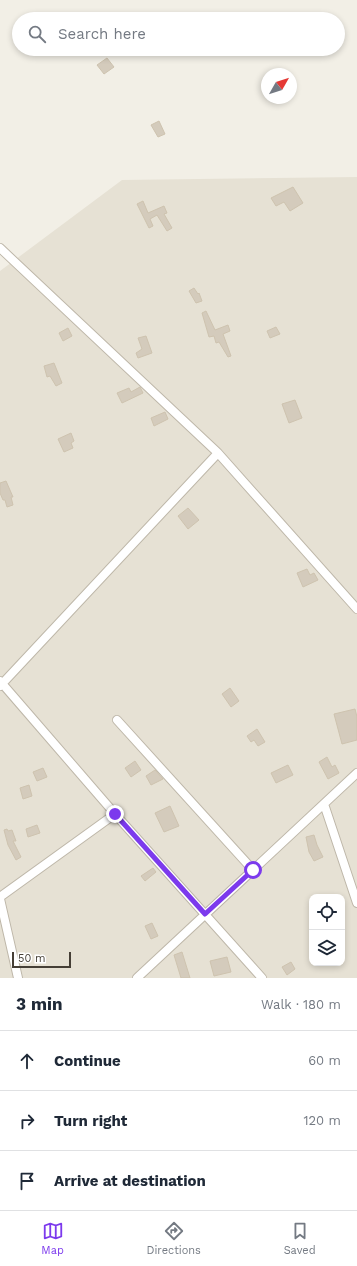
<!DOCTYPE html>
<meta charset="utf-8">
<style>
:root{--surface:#fff;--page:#f2f2f3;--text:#1f2937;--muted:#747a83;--line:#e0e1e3;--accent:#7c3aed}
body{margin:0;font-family:"Work Sans",sans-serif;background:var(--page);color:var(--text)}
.controls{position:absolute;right:12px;bottom:12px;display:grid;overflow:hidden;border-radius:8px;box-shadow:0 2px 6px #0003}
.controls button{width:36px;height:36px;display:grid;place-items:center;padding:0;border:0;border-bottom:1px solid var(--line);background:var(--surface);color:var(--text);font:20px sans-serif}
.compass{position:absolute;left:261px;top:68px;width:36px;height:36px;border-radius:50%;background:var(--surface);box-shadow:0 2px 6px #0003;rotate:51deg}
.scale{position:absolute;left:12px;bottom:10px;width:59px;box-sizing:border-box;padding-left:4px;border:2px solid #453f36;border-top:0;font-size:11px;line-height:14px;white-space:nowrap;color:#453f36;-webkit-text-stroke:3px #fff;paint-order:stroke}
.stop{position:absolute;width:12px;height:12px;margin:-9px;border:3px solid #7c3aed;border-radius:50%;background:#fff}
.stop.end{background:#7c3aed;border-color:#fff;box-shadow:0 1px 4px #0008}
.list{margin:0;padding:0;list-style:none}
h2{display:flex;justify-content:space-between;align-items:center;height:52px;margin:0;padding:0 16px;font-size:17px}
h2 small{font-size:13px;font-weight:400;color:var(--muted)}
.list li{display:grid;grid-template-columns:26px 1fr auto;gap:12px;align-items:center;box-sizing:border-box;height:60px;padding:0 16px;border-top:1px solid var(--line)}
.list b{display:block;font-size:15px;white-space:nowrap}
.list em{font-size:13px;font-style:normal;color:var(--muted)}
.icon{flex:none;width:22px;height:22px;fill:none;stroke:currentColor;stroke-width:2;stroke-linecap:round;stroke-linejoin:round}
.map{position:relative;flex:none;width:357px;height:978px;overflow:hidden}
.search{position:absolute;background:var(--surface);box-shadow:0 2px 6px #0003;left:12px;right:12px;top:12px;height:44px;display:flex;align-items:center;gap:10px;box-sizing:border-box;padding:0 14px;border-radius:22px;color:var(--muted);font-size:15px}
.sheet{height:232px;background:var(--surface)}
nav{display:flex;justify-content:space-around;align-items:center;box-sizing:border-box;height:56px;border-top:1px solid var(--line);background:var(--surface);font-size:11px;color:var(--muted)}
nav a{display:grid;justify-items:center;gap:2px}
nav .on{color:var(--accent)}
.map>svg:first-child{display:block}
.residential{fill:#e6e1d4;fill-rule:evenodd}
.building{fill:#d4cbbc;stroke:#cec3af}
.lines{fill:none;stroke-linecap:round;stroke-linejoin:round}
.minor-casing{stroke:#beb7a9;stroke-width:10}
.minor{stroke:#fff;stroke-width:8}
.route{stroke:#7c3aed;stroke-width:5}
</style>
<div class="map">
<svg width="357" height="978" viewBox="0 0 357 978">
<rect width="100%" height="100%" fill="#f2efe6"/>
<!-- residential -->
<path class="residential" d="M 357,177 L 357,978 L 0,978 L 0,271 L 122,180 ZM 312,897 L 342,897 L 342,963 L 312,963 Z"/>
<!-- building -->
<path class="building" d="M 107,58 L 114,67 L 104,74 L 97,65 Z
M 159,121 L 165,134 L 158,137 L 151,125 Z
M 293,187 L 303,203 L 290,211 L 284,202 L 276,206 L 271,198 Z
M 143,201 L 148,213 L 164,206 L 167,213 L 164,214 L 172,228 L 167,231 L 157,215 L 150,219 L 153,226 L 149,228 L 137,204 Z
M 194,288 L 198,294 L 199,293 L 202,301 L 196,303 L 189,291 Z
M 206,311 L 215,330 L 228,325 L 230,331 L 223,334 L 231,356 L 228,357 L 219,342 L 216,343 L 214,336 L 209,337 L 202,313 Z
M 276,327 L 280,334 L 270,338 L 267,331 Z
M 68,328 L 72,336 L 63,341 L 59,333 Z
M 146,336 L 152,353 L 138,358 L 136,353 L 142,349 L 138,338 Z
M 54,363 L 62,383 L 56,386 L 50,376 L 47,377 L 44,366 Z
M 140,387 L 143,393 L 122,403 L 117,393 L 129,388 L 131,392 Z
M 295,400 L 302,418 L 289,423 L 282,404 Z
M 165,412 L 168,419 L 154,426 L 151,418 Z
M 71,433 L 74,441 L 71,443 L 73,448 L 64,452 L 58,439 Z
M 6,481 L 13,497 L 11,497 L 13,505 L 7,507 L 5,500 L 3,500 L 0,493 L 0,483 Z
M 188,508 L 199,520 L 188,529 L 178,516 Z
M 307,569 L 310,575 L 314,573 L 318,580 L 303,587 L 297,573 Z
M 230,688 L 239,701 L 231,707 L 222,694 Z
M 355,709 L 357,717 L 357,740 L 342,744 L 334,714 Z
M 257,729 L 265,742 L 258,746 L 254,740 L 251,742 L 247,736 Z
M 327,757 L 332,767 L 335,765 L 339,773 L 328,779 L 319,762 Z
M 135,761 L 141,770 L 131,777 L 125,768 Z
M 288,765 L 293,775 L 276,783 L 271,773 Z
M 43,768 L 47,777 L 37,781 L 33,772 Z
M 155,770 L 163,779 L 151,785 L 146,776 Z
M 29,785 L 32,796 L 23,799 L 20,788 Z
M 170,806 L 179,826 L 164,832 L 155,813 Z
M 37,825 L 40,833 L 28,837 L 26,829 Z
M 7,829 L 8,831 L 12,830 L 16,841 L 13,841 L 21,857 L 16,860 L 8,845 L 4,830 Z
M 314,835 L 317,845 L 323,857 L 314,861 L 309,852 L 306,837 Z
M 153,868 L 156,872 L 145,881 L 141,876 Z
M 152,923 L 158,936 L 151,939 L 145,926 Z
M 182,952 L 190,978 L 181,978 L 174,955 Z
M 227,957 L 231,972 L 214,976 L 210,961 Z
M 291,962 L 295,969 L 287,975 L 282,967 Z"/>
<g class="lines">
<!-- minor casing -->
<g class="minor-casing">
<path id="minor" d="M 0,248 L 218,453 L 357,609
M 0,681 L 115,814 L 262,978
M 0,686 L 218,453
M 117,720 L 253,870
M 324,804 L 357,903
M 0,897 L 115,814
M 0,899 L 18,978
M 137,978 L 357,773"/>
</g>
<!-- minor -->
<use href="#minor" class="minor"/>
</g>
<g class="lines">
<!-- route -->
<path class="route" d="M 115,814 L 205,914 L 253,870"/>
</g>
</svg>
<div class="controls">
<button><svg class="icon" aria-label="locate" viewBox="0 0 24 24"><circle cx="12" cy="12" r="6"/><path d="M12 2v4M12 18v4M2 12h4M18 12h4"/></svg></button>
<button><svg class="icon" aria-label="layers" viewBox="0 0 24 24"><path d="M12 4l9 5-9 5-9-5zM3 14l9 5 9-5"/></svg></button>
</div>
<svg class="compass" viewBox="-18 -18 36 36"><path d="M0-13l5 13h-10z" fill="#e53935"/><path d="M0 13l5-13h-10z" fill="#747a83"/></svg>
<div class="scale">50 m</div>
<div class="stop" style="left:253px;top:870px"></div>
<div class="stop end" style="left:115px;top:814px"></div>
<div class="search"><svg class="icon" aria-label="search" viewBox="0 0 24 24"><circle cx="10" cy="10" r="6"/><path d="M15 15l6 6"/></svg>Search here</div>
</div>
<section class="sheet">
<h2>3 min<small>Walk · 180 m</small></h2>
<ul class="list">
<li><svg class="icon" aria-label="ahead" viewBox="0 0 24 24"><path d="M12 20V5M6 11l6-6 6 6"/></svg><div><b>Continue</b></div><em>60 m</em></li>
<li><svg class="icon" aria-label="right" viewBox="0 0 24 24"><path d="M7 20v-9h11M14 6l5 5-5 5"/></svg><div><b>Turn right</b></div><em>120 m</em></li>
<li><svg class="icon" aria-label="arrive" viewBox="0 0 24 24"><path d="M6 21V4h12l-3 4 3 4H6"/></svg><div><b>Arrive at destination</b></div></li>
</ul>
</section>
<nav>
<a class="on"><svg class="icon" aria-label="map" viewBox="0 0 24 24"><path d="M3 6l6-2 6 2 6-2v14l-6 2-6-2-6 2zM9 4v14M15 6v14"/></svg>Map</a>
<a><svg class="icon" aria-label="directions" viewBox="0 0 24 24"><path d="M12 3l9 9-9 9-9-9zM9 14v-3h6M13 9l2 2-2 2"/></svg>Directions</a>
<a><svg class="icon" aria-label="saved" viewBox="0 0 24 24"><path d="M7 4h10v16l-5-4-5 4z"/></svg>Saved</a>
</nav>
